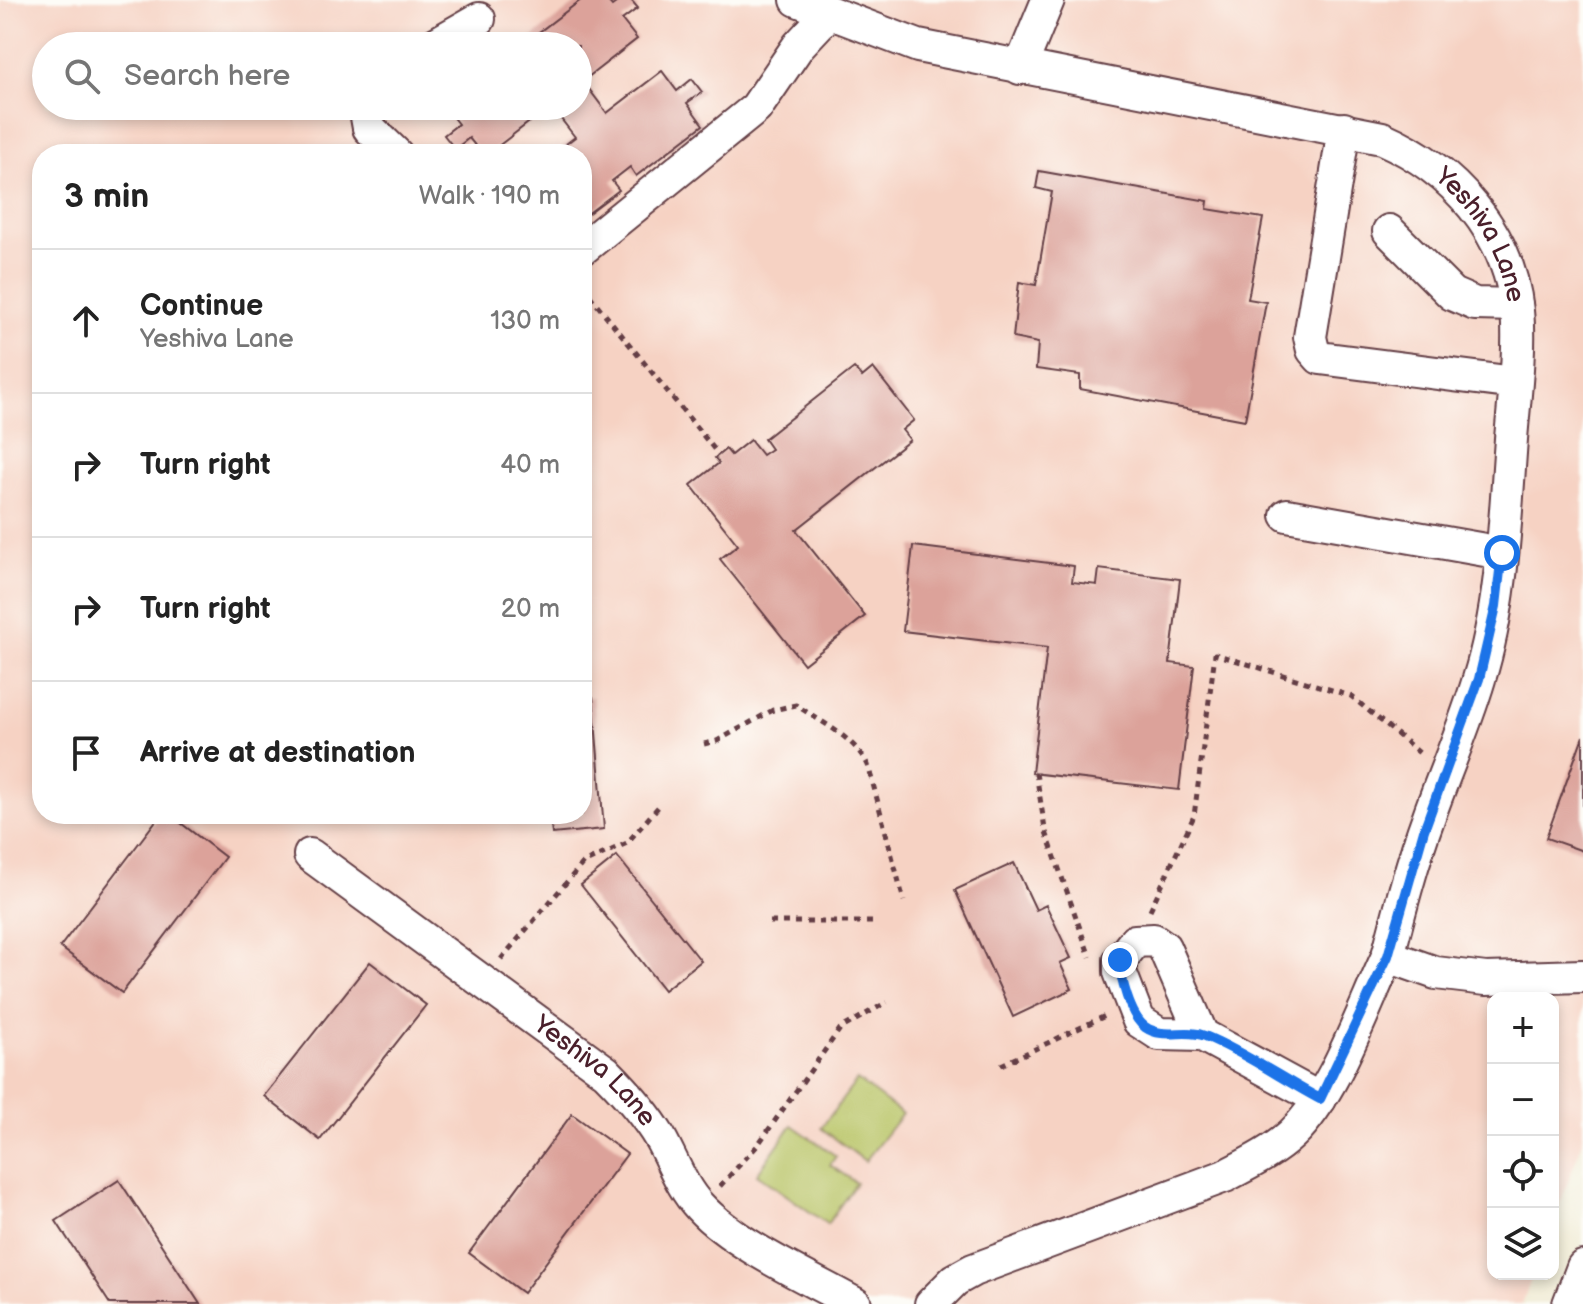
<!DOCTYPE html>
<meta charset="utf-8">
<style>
:root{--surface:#fff;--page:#f2f2f2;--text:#222;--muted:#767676;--line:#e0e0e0}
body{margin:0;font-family:"Balsamiq Sans",sans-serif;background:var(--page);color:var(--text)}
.controls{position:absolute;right:24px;bottom:24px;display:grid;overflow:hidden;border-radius:16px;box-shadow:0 4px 12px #0003}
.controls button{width:72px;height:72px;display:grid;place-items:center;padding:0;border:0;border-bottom:2px solid var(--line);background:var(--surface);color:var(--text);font:40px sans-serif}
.stop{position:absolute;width:24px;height:24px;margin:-18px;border:6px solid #1a73e8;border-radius:50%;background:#fff}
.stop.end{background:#1a73e8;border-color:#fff;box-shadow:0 2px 8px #0008}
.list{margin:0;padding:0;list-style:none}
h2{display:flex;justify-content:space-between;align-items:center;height:104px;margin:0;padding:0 32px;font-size:34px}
h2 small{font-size:26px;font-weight:400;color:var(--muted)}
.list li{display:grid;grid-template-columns:52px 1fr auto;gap:24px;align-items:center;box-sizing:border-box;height:144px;padding:0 32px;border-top:2px solid var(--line)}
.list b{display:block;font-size:30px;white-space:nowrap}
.list p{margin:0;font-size:26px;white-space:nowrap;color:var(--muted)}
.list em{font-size:26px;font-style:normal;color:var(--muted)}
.icon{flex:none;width:44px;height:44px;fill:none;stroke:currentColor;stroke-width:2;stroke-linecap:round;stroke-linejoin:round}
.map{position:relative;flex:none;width:1583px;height:1304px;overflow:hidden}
.search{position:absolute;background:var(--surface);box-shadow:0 4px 12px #0003;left:32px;top:32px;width:560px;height:88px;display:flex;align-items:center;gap:20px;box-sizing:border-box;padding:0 28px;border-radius:44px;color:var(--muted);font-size:30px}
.panel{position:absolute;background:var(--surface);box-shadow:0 4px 12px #0003;left:32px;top:144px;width:560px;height:680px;border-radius:32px}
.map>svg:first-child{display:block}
.built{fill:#f6d2c3;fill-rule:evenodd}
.green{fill:#b9c567;stroke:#827249;stroke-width:2}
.building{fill:#dca29a}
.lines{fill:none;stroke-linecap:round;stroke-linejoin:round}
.minor-casing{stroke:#633e44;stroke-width:36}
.path{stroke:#633e44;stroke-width:5;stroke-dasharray:6 6;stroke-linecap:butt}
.minor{stroke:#fff;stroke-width:32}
.route{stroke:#1a73e8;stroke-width:10}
.labels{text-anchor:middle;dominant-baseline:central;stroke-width:6;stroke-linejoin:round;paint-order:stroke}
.street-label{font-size:26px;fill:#4a1f2b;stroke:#fdfcf7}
</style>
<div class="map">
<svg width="1583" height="1304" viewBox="0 0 1583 1304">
<rect width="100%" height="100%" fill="#fdfcf7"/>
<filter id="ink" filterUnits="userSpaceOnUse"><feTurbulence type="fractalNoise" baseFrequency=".0125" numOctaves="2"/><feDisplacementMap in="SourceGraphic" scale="16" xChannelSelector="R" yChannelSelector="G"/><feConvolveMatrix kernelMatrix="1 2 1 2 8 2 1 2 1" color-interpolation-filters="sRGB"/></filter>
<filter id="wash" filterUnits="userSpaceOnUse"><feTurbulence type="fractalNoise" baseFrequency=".006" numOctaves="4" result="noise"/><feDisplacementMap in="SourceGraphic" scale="32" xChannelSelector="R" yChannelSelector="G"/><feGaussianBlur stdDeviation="1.8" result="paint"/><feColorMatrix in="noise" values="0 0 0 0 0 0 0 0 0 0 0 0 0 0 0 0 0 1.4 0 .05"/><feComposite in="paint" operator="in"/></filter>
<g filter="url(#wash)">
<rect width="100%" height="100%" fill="#f0ebd4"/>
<!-- built -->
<path class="built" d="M 0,0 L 1583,0 L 1583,1141 L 1553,1222 L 1553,998 L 1493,998 L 1493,1274 L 1533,1274 L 1522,1304 L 0,1304 ZM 46,46 L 578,46 L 578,106 L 46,106 ZM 42,154 L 582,154 L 582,814 L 42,814 Z"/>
<!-- green -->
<path class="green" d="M 857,1080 L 902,1114 L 865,1161 L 821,1128 Z
M 792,1125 L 836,1156 L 830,1165 L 856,1183 L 827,1224 L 757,1174 Z"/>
<g id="blocks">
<!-- building -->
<path class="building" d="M 581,0 L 607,0 L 612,6 L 620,0 L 631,0 L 638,8 L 622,20 L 637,39 L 583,81 L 607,113 L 662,71 L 677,91 L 692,79 L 702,92 L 687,103 L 703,125 L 636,176 L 630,167 L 612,181 L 619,190 L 582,218 L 582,154 L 553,154 L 575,137 L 551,106 L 578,106 L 578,46 L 536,46 L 530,39 Z
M 444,106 L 550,106 L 488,154 L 482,154 L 469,138 L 455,149 L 444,135 L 458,124 Z
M 1039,171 L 1208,201 L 1207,209 L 1263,218 L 1248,299 L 1266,302 L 1245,420 L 1080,389 L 1080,375 L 1036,369 L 1038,343 L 1013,338 L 1019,282 L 1036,285 L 1052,192 L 1036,188 Z
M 854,368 L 862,377 L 873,368 L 914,420 L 902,430 L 910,440 L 796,530 L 865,616 L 804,664 L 720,559 L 738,545 L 691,485 L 719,463 L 715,458 L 726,449 L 731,455 L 750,440 L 762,455 L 771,449 L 764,439 Z
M 913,546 L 1074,566 L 1072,582 L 1097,585 L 1099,569 L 1180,579 L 1170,663 L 1194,666 L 1179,790 L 1032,773 L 1047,648 L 903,631 Z
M 593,697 L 604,829 L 552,834 L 550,814 L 582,814 L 582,698 Z
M 1583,736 L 1583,851 L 1546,838 Z
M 161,814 L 169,814 L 225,857 L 122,993 L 60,947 Z
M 617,856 L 701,961 L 664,990 L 581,885 Z
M 1014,863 L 1036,910 L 1046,905 L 1071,958 L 1060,963 L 1072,989 L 1013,1017 L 955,890 Z
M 370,962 L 426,1005 L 320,1140 L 264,1096 Z
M 572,1114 L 627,1154 L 523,1293 L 469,1253 Z
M 119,1180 L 200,1304 L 110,1304 L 56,1221 Z"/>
</g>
</g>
<g filter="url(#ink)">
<use href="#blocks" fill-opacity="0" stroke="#633e44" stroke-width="2"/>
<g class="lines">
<!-- minor casing -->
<g class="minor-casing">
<g id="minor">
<path id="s1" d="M 797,0 L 918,46 L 1382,138 C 1453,169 1509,232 1517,311 C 1521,348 1514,401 1511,439 C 1505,519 1503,602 1479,679 C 1465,726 1445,771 1429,816 C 1412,862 1400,909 1388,956"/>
<path d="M 432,46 L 479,19"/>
<path d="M 1020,68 L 1048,0"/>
<path d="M 365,106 L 369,128 L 396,154"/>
<path d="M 1344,129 L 1310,337 L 1313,350 L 1320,358 L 1515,383"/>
<path d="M 1389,231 L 1452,294 L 1475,304 L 1516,305"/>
<path d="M 582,249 L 756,108 L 799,45 L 828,14"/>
<path d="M 1287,515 L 1502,553"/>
<path id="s2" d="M 310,855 L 606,1072 C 627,1093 645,1113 660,1138 C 673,1161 681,1187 700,1207 C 735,1245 809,1278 855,1304"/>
<path d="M 1202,1035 L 1159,1034 L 1139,1021 L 1120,972 L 1120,960 L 1135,941 L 1154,940 L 1164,947 L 1202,1035 L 1320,1099"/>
<path d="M 931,1304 L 955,1280 L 973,1270 L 1225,1176 C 1248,1164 1273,1152 1292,1134 C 1334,1094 1363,1009 1388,956 L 1436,973 L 1486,979 L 1583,976"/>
<path d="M 1569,1304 L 1583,1267"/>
</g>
</g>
<!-- path -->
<path class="path" d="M 582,286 L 719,455
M 704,744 L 717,741 L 773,710 L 796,705 C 822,723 853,736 868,765 L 904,901
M 1036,773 L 1045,829 L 1090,957
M 1150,910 L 1194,816 L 1215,654 L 1351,696 L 1422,755
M 770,922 L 875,922
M 501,959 L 583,863 L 627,843 L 659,806
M 1001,1065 L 1105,1016
M 720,1186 L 757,1146 L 840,1029 L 887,1002"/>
<!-- minor -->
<use href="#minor" class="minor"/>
</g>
</g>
<g class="lines" filter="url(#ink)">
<!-- route -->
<path class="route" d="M 1120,960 C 1120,978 1130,1016 1145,1027 C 1164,1040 1186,1028 1205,1036 C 1242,1051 1284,1080 1320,1099 L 1388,956 L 1424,830 L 1479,679 L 1496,606 L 1502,553"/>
</g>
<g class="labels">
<!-- street labels -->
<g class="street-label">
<text stroke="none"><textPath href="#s1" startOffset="746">Yeshiva Lane</textPath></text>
<text stroke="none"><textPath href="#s2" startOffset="358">Yeshiva Lane</textPath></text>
</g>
</g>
</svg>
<div class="controls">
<button>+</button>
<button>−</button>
<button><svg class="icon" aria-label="locate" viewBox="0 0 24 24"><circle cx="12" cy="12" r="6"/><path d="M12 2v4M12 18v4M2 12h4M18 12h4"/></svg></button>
<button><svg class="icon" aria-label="layers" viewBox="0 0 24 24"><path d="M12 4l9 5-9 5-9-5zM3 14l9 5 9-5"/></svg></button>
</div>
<div class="stop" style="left:1502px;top:553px"></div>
<div class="stop end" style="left:1120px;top:960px"></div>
<div class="search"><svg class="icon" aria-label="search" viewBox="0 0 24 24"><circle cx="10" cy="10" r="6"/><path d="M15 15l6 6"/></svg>Search here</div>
<section class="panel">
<h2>3 min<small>Walk · 190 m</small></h2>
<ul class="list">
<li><svg class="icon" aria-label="ahead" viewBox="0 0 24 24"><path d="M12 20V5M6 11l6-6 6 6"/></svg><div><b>Continue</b><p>Yeshiva Lane</p></div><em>130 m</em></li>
<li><svg class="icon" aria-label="right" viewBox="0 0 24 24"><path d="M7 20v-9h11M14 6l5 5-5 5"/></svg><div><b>Turn right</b></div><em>40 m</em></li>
<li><svg class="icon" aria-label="right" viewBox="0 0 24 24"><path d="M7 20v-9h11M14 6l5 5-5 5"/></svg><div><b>Turn right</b></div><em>20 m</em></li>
<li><svg class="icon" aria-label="arrive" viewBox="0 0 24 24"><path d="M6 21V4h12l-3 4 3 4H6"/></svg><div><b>Arrive at destination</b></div></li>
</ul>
</section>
</div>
